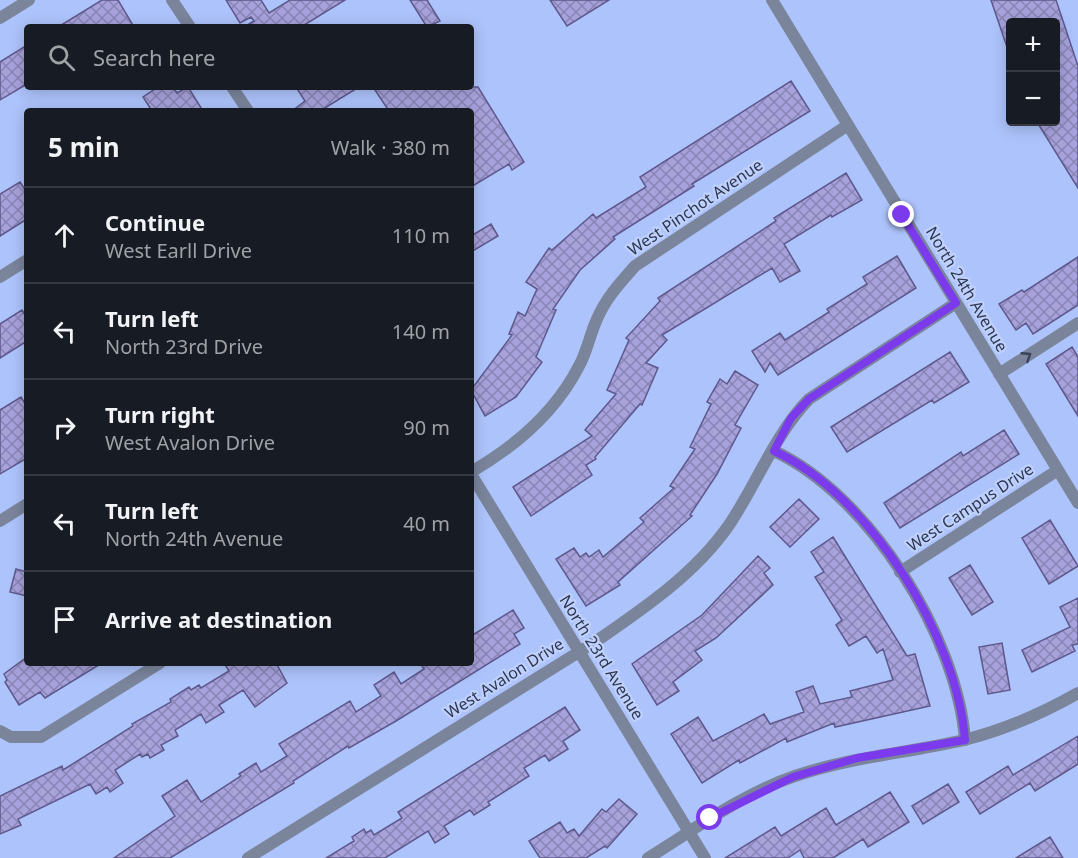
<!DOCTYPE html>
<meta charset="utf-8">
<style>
:root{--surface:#171b24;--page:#20242c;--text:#f1f3f6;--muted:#9ea1a6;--line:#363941}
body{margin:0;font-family:"Noto Sans",sans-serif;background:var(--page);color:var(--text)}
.controls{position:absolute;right:18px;top:18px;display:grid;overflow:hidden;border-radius:6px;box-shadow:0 3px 15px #0003}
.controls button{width:54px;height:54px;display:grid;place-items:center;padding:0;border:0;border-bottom:2px solid var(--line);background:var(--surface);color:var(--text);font:30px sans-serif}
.stop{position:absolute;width:18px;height:18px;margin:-14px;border:4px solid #7c3aed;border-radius:50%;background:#fff}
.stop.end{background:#7c3aed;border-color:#fff;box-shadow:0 2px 6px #0008}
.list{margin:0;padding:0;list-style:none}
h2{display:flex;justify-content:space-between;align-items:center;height:78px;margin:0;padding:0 24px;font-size:26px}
h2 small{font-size:20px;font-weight:400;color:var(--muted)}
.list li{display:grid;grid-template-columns:39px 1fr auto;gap:18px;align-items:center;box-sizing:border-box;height:96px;padding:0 24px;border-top:2px solid var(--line)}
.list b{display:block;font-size:22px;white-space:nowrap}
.list p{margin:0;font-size:20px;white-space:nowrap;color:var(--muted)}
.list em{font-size:20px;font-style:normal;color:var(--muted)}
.icon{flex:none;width:33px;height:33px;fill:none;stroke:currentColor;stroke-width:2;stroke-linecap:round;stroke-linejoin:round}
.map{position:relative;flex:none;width:1078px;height:858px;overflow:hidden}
.search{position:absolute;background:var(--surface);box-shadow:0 3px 15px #0003;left:24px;top:24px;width:450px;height:66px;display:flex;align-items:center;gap:15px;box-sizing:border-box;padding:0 21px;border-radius:6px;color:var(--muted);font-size:22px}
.panel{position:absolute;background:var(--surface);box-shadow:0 3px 15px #0003;left:24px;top:108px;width:450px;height:558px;border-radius:6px}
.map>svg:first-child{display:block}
.building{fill:url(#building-cross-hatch);stroke:#5e588d;stroke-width:1.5}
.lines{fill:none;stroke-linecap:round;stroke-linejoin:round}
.minor{stroke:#7a849b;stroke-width:12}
.tertiary{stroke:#7a849b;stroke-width:12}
.oneway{stroke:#3a435a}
.route{stroke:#7c3aed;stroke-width:8}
.labels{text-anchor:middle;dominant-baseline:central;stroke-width:4.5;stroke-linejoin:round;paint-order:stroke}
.street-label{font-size:16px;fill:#2f374e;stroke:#bed0fe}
</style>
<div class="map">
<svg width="1078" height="858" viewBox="0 0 1078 858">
<defs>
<pattern id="building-cross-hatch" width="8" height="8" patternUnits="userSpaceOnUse" patternTransform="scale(1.5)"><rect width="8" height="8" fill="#a7a2dc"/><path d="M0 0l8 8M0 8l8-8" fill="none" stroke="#8885b5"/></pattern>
</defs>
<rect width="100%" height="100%" fill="#adc3fb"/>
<!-- building -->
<path class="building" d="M 102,0 L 118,0 L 134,27 L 58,27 Z
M 226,0 L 261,0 L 269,13 L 290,0 L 345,0 L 301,27 L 244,27 L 254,21 L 251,17 L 240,23 Z
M 410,0 L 427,0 L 440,21 L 427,27 Z
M 550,0 L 609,0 L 567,26 Z
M 991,0 L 1056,0 L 1078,66 L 1078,188 L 1037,122 L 1056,122 L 1056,22 L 1011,22 L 1011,50 L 1008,50 Z
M 27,45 L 27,84 L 0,100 L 0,62 Z
M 791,81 L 810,111 L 692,184 L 694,186 L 613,237 L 615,239 L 580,270 L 553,309 L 556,310 L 536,357 L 542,362 L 516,397 L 485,416 L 471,390 L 512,335 L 509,334 L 518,312 L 525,316 L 537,289 L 526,282 L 549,248 L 552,250 L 593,214 L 596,218 L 646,187 L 640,177 Z
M 158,87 L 173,87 L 177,93 L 188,87 L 203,111 L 152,111 L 143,97 Z
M 296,87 L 359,87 L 320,111 L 292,111 L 305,101 Z
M 373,87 L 478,87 L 524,162 L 512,170 L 509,164 L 471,187 L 471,111 L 389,111 Z
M 846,173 L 862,200 L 832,217 L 831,215 L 784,244 L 800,271 L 780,282 L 772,268 L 662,335 L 667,340 L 646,363 L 658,368 L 642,405 L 640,404 L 595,457 L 596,459 L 586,465 L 592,475 L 531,516 L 513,487 L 592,436 L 585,430 L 616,394 L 607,390 L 629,340 L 626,338 L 660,301 L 658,298 L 776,221 L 774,218 Z
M 20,182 L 27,193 L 27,219 L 0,236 L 0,194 Z
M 491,224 L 498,236 L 471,252 L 471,236 Z
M 897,256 L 916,288 L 778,375 L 770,363 L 765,372 L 752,351 L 780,333 L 785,340 L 829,312 L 827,309 L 867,284 L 863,277 Z
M 1078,257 L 1078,305 L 1033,334 L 1026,323 L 1016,330 L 999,304 L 1022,290 L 1024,292 Z
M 22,310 L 27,318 L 27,341 L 0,358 L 0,324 Z
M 1072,347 L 1078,357 L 1078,416 L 1046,364 Z
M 950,352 L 969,382 L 934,403 L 932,400 L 847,452 L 831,427 Z
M 735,371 L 758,385 L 735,425 L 741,428 L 717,474 L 690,515 L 692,516 L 618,582 L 620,585 L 586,606 L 556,559 L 574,548 L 580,557 L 586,553 L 589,557 L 599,550 L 603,557 L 644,522 L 640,518 L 674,488 L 670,486 L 695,449 L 690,447 L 711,404 L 707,402 L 720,379 L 727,384 Z
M 21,397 L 27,407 L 27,458 L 0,474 L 0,410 Z
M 1004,430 L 1019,454 L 900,528 L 884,503 L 961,452 L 963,456 Z
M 799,499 L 819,519 L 790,547 L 770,527 Z
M 1050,520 L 1078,566 L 1049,584 L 1022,538 Z
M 833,537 L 907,656 L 915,654 L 930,706 L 835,727 L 834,723 L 787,742 L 786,738 L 740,763 L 739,760 L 702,783 L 671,734 L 698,717 L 713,741 L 764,714 L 770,724 L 804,712 L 796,692 L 813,686 L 820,704 L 852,697 L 850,691 L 893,680 L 883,649 L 877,653 L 866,636 L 849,646 L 836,625 L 842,620 L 815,577 L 824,572 L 811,552 Z
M 758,556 L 770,568 L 764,573 L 773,585 L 716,638 L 695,651 L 702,660 L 673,682 L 679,691 L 657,705 L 632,664 L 702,615 Z
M 970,565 L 993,602 L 972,615 L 949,578 Z
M 16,569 L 27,572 L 27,596 L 10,592 Z
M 1078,598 L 1078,644 L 1072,645 L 1075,651 L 1032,672 L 1022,650 L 1070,627 L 1060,607 Z
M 513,610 L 524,628 L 514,634 L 520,644 L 396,721 L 349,748 L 348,746 L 293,781 L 294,783 L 170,858 L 114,858 L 175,816 L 162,796 L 187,780 L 201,802 L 241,776 L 239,774 L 256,763 L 261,772 L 287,756 L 279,744 L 350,701 L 356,712 L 381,696 L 374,685 L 394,672 L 401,684 L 424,669 L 420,663 L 471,663 L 471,636 Z
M 1002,643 L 1010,690 L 988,694 L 979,647 Z
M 27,657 L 27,663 L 102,663 L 45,698 L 40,692 L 19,705 L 5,682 L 7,680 L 4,674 Z
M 224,663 L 276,663 L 287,683 L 255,707 L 243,690 L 219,705 L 224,712 L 206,723 L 201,714 L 175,730 L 178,736 L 161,745 L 164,750 L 150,758 L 148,754 L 142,757 L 140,754 L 115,770 L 123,783 L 110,792 L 107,787 L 96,794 L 90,784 L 18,819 L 21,825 L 0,834 L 0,796 L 62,766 L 63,770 L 133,726 L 132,724 L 171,702 L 170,699 L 189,687 L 191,690 L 199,685 L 201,688 L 229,671 Z
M 565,707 L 580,730 L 563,741 L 568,749 L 549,761 L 545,755 L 524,768 L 529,776 L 488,802 L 490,805 L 474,815 L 470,810 L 444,826 L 449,834 L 435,843 L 428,831 L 385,858 L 326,858 L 354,841 L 352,837 L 364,829 L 366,833 L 371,830 L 374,835 L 402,818 L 398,812 Z
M 1078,736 L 1078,764 L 1035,791 L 1030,783 L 980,814 L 966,792 L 1008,766 L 1013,775 Z
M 948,784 L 959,802 L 923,824 L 912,806 Z
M 890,792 L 909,822 L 868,847 L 863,839 L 833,858 L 804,858 L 800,850 L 788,858 L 725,858 L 775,827 L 781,836 L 826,808 L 836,825 Z
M 619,799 L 637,814 L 607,848 L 605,846 L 586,858 L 540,858 L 529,841 L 560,822 L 567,833 L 574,829 L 579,836 L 602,809 L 606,812 Z
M 1050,837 L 1063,858 L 1016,858 Z"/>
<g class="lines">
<!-- minor -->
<path class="minor" d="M 772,0 L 1078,503
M 0,18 L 29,0
M 0,277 L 27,260
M 999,374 L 1078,323
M 774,451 C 869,495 957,636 965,740
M 471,472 C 516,446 555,413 579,366 C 587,352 590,334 597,319 C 606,298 620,283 635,266 L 848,125
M 0,521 L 27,504
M 900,572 L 1058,470
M 0,731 L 11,737 L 41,737 L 160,663
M 248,858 L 595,642 C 643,609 695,574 729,525 C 756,485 775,434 809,399 L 956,303
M 648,858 C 695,829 742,794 795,776 C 850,757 908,753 964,740 C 1004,730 1043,713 1078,693"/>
<!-- tertiary -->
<path class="tertiary" d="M 172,0 L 190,27
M 232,87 L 248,111
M 471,474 L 705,858"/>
</g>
<!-- one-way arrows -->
<defs><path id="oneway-chevron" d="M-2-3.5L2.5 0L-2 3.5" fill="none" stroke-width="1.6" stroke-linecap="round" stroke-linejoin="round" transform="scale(1.5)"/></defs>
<use class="oneway" href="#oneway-chevron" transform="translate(1027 356) rotate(-33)"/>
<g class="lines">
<!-- route -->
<path class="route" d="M 710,818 L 793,777 L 857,758 L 965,740 C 957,636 869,494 774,451 L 791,418 L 809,399 L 956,303 L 902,215"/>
</g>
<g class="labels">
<!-- street labels -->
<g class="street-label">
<text transform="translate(695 207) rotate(-34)">West Pinchot Avenue</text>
<text transform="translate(967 289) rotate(59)">North 24th Avenue</text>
<text transform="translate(970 507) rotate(-33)">West Campus Drive</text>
<text transform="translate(602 657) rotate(58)">North 23rd Avenue</text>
<text transform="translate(504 678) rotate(-32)">West Avalon Drive</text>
</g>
</g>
</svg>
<div class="controls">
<button>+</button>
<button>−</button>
</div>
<div class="stop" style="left:710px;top:818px"></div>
<div class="stop end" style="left:902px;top:215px"></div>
<div class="search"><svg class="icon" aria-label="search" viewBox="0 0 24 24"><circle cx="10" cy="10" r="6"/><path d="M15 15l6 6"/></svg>Search here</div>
<section class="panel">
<h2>5 min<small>Walk · 380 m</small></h2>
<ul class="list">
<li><svg class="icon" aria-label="ahead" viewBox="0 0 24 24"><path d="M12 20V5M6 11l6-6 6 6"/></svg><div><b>Continue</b><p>West Earll Drive</p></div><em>110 m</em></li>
<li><svg class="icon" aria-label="left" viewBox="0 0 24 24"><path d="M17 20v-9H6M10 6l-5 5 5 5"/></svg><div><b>Turn left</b><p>North 23rd Drive</p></div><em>140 m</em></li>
<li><svg class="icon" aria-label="right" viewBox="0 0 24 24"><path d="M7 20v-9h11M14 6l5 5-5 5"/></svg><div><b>Turn right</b><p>West Avalon Drive</p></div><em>90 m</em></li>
<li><svg class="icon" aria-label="left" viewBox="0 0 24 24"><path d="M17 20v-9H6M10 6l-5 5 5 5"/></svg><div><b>Turn left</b><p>North 24th Avenue</p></div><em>40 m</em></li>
<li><svg class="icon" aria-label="arrive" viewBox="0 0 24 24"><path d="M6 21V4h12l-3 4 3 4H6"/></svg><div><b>Arrive at destination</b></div></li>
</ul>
</section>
</div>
